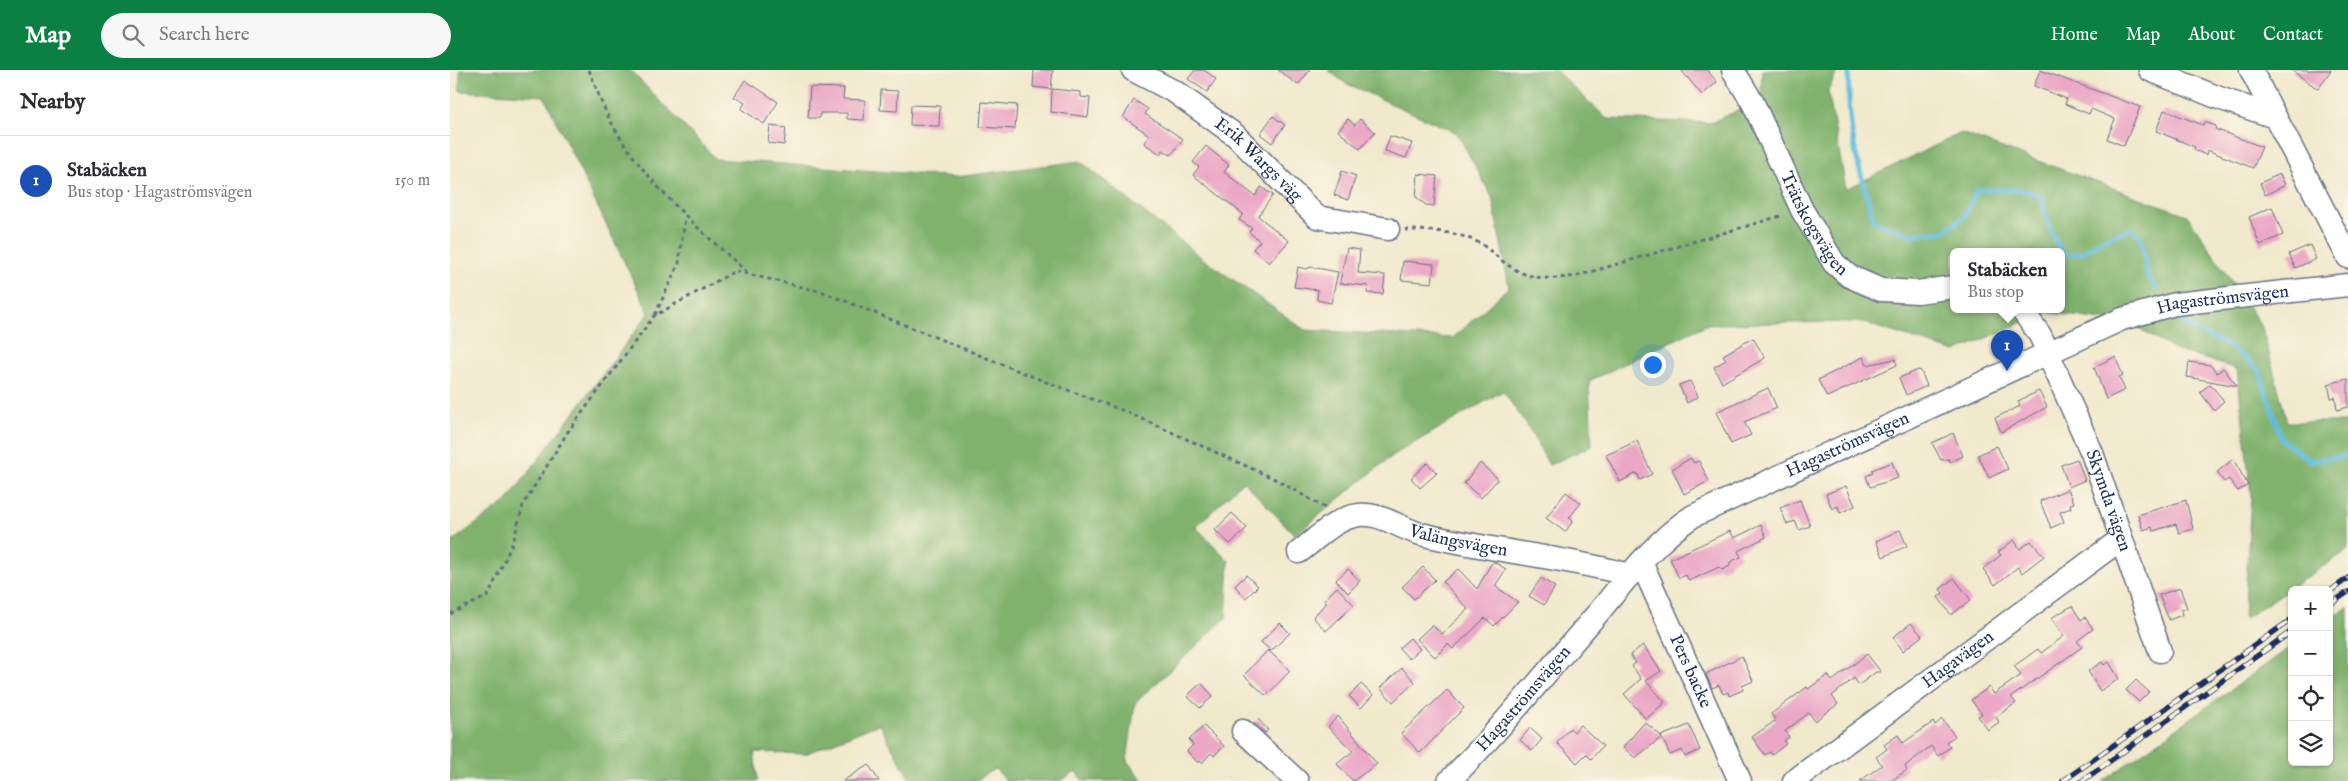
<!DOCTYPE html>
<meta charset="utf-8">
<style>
:root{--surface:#fff;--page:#f7f7f7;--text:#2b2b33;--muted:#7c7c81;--line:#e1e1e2;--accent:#0b8043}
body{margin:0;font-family:"IM FELL English",serif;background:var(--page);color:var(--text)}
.controls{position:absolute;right:15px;bottom:15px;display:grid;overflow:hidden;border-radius:8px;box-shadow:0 1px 4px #0004}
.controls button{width:45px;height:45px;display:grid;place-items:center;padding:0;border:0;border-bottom:1px solid var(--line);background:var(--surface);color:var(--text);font:25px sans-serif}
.you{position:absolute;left:1202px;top:294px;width:18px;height:18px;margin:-12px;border:4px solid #fff;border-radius:50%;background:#1a73e8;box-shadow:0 0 0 8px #1a73e833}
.badge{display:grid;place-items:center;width:32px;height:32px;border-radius:50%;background:var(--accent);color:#fff;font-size:16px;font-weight:700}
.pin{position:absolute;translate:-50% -41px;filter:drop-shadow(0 1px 2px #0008)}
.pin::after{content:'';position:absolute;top:26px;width:18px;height:15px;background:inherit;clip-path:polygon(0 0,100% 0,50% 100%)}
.popup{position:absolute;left:1500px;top:178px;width:115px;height:65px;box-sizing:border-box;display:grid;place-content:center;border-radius:8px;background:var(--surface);filter:drop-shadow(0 1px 4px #0005);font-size:16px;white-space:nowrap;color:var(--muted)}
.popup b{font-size:19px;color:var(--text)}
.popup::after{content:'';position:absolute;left:50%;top:100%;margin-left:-10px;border:10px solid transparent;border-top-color:var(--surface)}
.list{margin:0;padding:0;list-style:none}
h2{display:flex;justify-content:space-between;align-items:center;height:65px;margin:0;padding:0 20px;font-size:21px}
h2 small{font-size:16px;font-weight:400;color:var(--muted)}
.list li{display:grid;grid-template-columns:32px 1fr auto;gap:15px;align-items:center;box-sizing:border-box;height:90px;padding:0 20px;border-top:1px solid var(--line)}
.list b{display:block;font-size:19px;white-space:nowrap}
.list p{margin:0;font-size:16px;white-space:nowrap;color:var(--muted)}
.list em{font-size:16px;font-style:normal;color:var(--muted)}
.icon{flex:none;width:28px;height:28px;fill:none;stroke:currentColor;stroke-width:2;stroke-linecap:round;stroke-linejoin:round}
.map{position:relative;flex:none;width:1898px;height:711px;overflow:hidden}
header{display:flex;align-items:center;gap:30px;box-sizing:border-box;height:70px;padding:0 25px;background:var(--accent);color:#fff}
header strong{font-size:24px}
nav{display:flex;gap:28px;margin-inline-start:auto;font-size:18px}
.search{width:350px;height:45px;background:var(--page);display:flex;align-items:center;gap:12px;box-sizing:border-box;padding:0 18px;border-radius:28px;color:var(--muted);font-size:19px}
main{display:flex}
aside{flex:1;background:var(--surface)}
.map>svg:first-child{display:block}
.forest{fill:#80b26d;stroke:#4e7066;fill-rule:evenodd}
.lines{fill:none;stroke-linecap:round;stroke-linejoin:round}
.stream{stroke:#61bcde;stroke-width:5}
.building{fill:#eba7c6}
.minor-casing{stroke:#667084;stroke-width:25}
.path{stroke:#667084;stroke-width:3;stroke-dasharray:4 4;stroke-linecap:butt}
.minor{stroke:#fff;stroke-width:22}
.rail-casing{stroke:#1b2f5e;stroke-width:5.5}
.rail{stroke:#fcf5e5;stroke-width:4;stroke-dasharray:11;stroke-linecap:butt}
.labels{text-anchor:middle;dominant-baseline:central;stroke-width:4.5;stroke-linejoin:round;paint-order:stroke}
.street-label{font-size:18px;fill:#1b2f5e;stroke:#fcf5e5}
</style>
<header>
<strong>Map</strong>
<div class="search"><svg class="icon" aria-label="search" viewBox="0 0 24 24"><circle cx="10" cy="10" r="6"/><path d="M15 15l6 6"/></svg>Search here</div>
<nav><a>Home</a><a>Map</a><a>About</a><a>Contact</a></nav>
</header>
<main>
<aside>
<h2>Nearby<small></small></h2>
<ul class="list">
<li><span class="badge" style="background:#1a4fb4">1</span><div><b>Stabäcken</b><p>Bus stop · Hagaströmsvägen</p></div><em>150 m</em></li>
</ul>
</aside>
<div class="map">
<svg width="1898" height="711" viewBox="0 0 1898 711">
<rect width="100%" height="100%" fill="#fcf5e5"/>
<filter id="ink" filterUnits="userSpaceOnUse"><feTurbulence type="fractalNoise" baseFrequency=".02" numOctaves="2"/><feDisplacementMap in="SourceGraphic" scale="10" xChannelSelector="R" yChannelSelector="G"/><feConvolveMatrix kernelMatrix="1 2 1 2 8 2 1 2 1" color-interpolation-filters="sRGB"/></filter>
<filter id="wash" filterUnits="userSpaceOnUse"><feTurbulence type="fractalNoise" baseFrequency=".0096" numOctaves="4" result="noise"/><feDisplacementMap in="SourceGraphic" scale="20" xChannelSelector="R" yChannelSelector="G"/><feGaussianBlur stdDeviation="1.12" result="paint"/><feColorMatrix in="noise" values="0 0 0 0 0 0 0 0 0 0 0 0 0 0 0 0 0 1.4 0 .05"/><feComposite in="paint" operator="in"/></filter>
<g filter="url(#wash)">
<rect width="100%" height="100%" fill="#f0e9cc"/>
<!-- forest -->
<path class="forest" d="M 10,0 L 180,0 L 266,89 L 506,107 L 630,91 L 752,188 L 855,260 L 1003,268 L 1059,217 L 1042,127 L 1007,63 L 895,13 L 878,0 L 1105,0 L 1157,49 L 1260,53 L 1311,30 L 1312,0 L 1388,0 L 1378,21 L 1396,119 L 1511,63 L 1737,145 L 1812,257 L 1837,352 L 1898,352 L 1898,480 L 1794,549 L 1801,425 L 1787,299 L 1725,280 L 1680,254 L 1596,242 L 1505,282 L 1411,252 L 1258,254 L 1139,311 L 1142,376 L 1099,395 L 1078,357 L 1053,321 L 942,386 L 845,465 L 793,411 L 746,457 L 779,491 L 776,548 L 685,633 L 677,691 L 694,711 L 633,711 L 626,702 L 610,711 L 557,711 L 545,699 L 525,711 L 461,711 L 429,654 L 355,684 L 304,682 L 308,711 L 0,711 L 0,473 L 57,431 L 199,243 L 94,26 L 10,21 ZM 1503,182 L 1611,182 L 1611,240 L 1503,240 Z
M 1898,537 L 1898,711 L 1653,711 L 1842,576 L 1842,692 L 1879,692 L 1879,550 Z"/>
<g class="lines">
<!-- stream -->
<path class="stream" d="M 1399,0 C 1398,25 1399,49 1404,74 C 1408,100 1418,125 1423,151 L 1461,165 L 1493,162 L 1514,147 L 1527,120 L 1571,120 L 1592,126 C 1595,150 1601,165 1614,185 L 1632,183 L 1658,167 L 1682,159 L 1691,167 L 1697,205 L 1706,218
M 1723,240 L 1731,251 L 1744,260 L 1778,275 L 1809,300 L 1832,370 L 1861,391 L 1898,385"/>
</g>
<g id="blocks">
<!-- building -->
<path class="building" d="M 584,0 L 603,0 L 601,19 L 583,17 Z
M 745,0 L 754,0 L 766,9 L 757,22 L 738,9 Z
M 828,0 L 860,0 L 848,15 Z
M 1231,0 L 1257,0 L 1267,12 L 1252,25 Z
M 1590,0 L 1690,37 L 1674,76 L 1657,69 L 1665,49 L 1641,39 L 1639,44 L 1615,34 L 1617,29 L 1584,16 Z
M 1841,0 L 1881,0 L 1868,19 Z
M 295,10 L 328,32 L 314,54 L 291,39 L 295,33 L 284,27 Z
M 360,17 L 394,18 L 393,29 L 415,30 L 414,50 L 397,49 L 397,43 L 370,43 L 370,48 L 358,48 Z
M 602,19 L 631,22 L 631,27 L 640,28 L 638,47 L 601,42 Z
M 431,20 L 448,21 L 447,41 L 430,40 Z
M 684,30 L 698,39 L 695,44 L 733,69 L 721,85 L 713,80 L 710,84 L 694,73 L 699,65 L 673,47 Z
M 532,32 L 567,35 L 565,59 L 530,57 Z
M 461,35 L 490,36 L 489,56 L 460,55 Z
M 1714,40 L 1753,55 L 1754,52 L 1766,56 L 1765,59 L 1812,77 L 1803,98 L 1757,80 L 1756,85 L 1744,80 L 1745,77 L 1706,61 Z
M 823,46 L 835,55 L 822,73 L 810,64 Z
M 898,49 L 905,55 L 910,49 L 925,62 L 910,79 L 888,61 Z
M 320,56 L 336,58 L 334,75 L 318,73 Z
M 940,66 L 962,73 L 956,88 L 935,81 Z
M 756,76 L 779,95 L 774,102 L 805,126 L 811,117 L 823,125 L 808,146 L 839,171 L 819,193 L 803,179 L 810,171 L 799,162 L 802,158 L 789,150 L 793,144 L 743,105 L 749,97 L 743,92 Z
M 892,101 L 906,106 L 898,130 L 884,125 Z
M 968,104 L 987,106 L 984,136 L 976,135 L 966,127 Z
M 1830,104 L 1835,115 L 1815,125 L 1810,113 Z
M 1822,137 L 1833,165 L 1810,175 L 1799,147 Z
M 1860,175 L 1866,189 L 1845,198 L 1839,184 Z
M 897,178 L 910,180 L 908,203 L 935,205 L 933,224 L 917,223 L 918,216 L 890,213 Z
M 953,191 L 984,194 L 982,213 L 951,210 Z
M 848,197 L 856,199 L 861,197 L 888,202 L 881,233 L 867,230 L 868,220 L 844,217 Z
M 1303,268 L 1315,288 L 1272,313 L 1264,297 L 1276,290 L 1273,285 Z
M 1413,287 L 1417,295 L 1445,289 L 1447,295 L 1377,327 L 1368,310 Z
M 1665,287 L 1673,305 L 1669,307 L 1675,320 L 1656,329 L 1644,297 Z
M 1739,292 L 1760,295 L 1767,303 L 1773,298 L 1787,316 L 1737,307 Z
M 1468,300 L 1471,301 L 1477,316 L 1456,325 L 1449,308 Z
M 1898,309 L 1898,337 L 1887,340 L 1885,327 L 1881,328 L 1878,314 Z
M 1240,311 L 1248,327 L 1237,333 L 1229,315 Z
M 1760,314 L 1774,331 L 1764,340 L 1750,322 Z
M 1318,318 L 1327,338 L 1294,352 L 1301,365 L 1281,374 L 1266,342 Z
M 1589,321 L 1597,337 L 1551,362 L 1545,348 L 1570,336 L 1568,331 Z
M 1503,363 L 1513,386 L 1500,392 L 1499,389 L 1491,390 L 1482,373 Z
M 1187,371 L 1202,404 L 1190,410 L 1187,403 L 1170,412 L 1156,385 Z
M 1547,376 L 1558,399 L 1539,408 L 1528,385 Z
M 1241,388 L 1244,393 L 1249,391 L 1259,411 L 1234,424 L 1222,399 Z
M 1627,389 L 1635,410 L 1619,417 L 1611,395 Z
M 1783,389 L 1798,415 L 1788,421 L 1779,409 L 1774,412 L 1767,402 Z
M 1442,392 L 1448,408 L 1420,417 L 1416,406 L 1423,403 L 1422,400 Z
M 977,393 L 987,403 L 970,418 L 961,408 Z
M 1030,393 L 1048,409 L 1031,428 L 1014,413 Z
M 1396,416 L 1405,436 L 1390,443 L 1388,436 L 1382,439 L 1376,424 Z
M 1618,419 L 1624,433 L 1620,434 L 1621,438 L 1610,442 L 1614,452 L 1601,458 L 1590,431 Z
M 1116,422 L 1131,433 L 1119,448 L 1123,451 L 1115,462 L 1096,448 Z
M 1350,430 L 1360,456 L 1349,460 L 1345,451 L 1337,454 L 1330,438 Z
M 1736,430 L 1743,459 L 1729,463 L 1726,454 L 1703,461 L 1702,457 L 1693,460 L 1688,445 Z
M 782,443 L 797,458 L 780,474 L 765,460 Z
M 1311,455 L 1316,467 L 1288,481 L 1291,487 L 1280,492 L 1280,496 L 1272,500 L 1269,497 L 1239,511 L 1236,505 L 1229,508 L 1220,489 L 1280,461 L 1284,468 Z
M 1450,460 L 1457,476 L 1433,487 L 1426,471 Z
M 1564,470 L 1570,479 L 1581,471 L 1594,486 L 1572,503 L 1568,497 L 1545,515 L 1533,499 L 1551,485 L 1548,482 Z
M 1044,492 L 1056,499 L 1045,516 L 1068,532 L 1044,556 L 1035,548 L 1003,579 L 998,574 L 985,587 L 967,569 L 982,555 L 992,564 L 1018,539 L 993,512 L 1008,499 L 1027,519 L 1041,494 Z
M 973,497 L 985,510 L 964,529 L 952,517 Z
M 898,499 L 910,511 L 898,523 L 886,510 Z
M 796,505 L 808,516 L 796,528 L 785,516 Z
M 1091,508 L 1105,517 L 1094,535 L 1079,526 Z
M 1504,508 L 1521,530 L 1501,545 L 1488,527 L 1493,523 L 1490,519 Z
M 887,517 L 904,535 L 876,561 L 863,547 L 876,533 L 874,530 Z
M 1730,518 L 1737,538 L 1731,540 L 1732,545 L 1719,550 L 1709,525 Z
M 1622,536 L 1631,550 L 1635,547 L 1643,559 L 1627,571 L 1632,577 L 1561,627 L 1566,633 L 1546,647 L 1549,652 L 1538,660 L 1528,646 L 1532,644 L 1521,630 L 1539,617 L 1544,624 L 1571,605 L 1564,596 L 1588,579 L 1591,583 L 1614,566 L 1601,548 Z
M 830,553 L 840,563 L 821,581 L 811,572 Z
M 1461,553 L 1472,566 L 1453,581 L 1443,567 Z
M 960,568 L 970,579 L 959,589 L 949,578 Z
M 1193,575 L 1211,601 L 1196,611 L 1215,632 L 1196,649 L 1174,624 L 1191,609 L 1182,596 L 1186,593 L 1180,585 Z
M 818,580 L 840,601 L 816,626 L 794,605 Z
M 1417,584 L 1431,602 L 1426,602 L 1409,615 L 1404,608 L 1382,626 L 1388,634 L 1365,651 L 1359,643 L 1335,661 L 1339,667 L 1334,671 L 1336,674 L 1322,685 L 1320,682 L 1315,685 L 1302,667 L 1326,650 L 1321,644 L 1357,617 L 1358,619 L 1378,605 L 1382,611 Z
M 1292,586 L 1303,611 L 1292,616 L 1293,620 L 1279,626 L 1278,622 L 1273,624 L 1269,615 L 1262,618 L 1256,604 Z
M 1652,592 L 1654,595 L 1659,592 L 1669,609 L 1650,621 L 1638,601 Z
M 952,598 L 965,612 L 943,632 L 930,618 Z
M 1686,610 L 1699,622 L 1689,632 L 1676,620 Z
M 751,613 L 763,626 L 750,638 L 737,626 Z
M 911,614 L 923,625 L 911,638 L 899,626 Z
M 997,620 L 1014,638 L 970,683 L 951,663 Z
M 888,646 L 927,694 L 903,711 L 887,694 L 903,681 L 878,657 Z
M 808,649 L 818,660 L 815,663 L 804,653 Z
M 1492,649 L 1505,666 L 1496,672 L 1500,677 L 1488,686 L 1481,676 L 1455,696 L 1457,700 L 1441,711 L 1410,711 L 1432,695 L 1426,687 L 1437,679 L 1434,675 L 1448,665 L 1453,673 L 1483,652 L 1485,655 Z
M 1195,652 L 1212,667 L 1185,688 L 1173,677 Z
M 1130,655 L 1153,676 L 1141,689 L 1136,684 L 1127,693 L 1107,673 L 1120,658 L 1124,662 Z
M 1239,655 L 1250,680 L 1235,687 L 1232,680 L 1220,685 L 1211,666 Z
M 754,656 L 774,676 L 764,686 L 761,683 L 752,693 L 750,691 L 748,693 L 737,681 L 743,675 L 739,670 Z
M 1080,658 L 1092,669 L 1082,681 L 1070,670 Z
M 419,695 L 429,711 L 393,711 L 410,700 Z"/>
</g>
</g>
<g filter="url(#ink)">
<use href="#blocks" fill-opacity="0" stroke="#667084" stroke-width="1"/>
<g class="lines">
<!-- minor casing -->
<g class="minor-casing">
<g id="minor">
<path id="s1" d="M 683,0 L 725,22 L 785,65 L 867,147 L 938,159"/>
<path id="s2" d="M 1283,0 L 1303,33 L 1352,140 L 1384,193 L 1399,206 L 1431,220 L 1468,222 L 1503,217"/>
<path d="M 1700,0 L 1769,28 L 1825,47"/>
<path d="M 1801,0 L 1898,187"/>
<path id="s3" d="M 1572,240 L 1590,265 L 1642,383 L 1710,581"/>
<path id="s4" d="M 849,482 C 868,468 885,448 909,445 C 930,442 951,459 971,464 C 1039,481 1111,486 1180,505"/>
<path id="s5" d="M 1191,492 L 1290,711"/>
<path d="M 793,661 L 847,711"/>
<path id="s6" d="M 999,711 C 1052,658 1099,599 1148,543 C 1177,508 1205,471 1243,446 L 1672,249 L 1725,234 L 1898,215"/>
<path id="s7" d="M 1344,711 L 1671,469"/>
</g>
</g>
<!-- path -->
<path class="path" d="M 139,0 C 146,17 152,36 161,52 C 195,113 248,158 299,204
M 955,160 C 977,160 1002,161 1023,170 C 1033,174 1043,183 1051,190 C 1078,211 1095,210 1127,206 L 1334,145
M 205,245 L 229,193 L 235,148
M 0,544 L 38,526 L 63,472 L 73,435 L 117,363 L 204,246 L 285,201 L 373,222 L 591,310 L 677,342 L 827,410 L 877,439"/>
<!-- minor -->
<use href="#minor" class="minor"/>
<!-- rail casing -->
<g class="rail-casing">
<path id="rail" d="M 1879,522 L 1898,508
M 1879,535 L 1898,522
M 1613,711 L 1842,549
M 1632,711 L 1842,561"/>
</g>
<!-- rail -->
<use href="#rail" class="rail"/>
</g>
</g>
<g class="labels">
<!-- street labels -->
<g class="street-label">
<text stroke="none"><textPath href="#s1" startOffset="155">Erik Wargs väg</textPath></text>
<text stroke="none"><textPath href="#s2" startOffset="174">Trätskogsvägen</textPath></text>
<text stroke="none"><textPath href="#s6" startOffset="936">Hagaströmsvägen</textPath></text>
<text stroke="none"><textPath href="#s6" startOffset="531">Hagaströmsvägen</textPath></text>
<text stroke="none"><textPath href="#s3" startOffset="210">Skymda vägen</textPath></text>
<text stroke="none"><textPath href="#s4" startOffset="175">Valängsvägen</textPath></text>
<text stroke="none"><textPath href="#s7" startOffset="204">Hagavägen</textPath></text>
<text stroke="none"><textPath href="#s5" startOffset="120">Pers backe</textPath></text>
<text stroke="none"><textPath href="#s6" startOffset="111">Hagaströmsvägen</textPath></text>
</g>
</g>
</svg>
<div class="controls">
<button>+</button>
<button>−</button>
<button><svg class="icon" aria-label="locate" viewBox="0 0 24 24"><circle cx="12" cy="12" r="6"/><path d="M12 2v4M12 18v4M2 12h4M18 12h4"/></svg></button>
<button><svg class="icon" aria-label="layers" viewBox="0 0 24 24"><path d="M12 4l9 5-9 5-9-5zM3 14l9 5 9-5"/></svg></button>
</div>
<div class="you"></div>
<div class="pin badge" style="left:1557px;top:301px;background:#1a4fb4">1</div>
<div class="popup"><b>Stabäcken</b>Bus stop</div>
</div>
</main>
